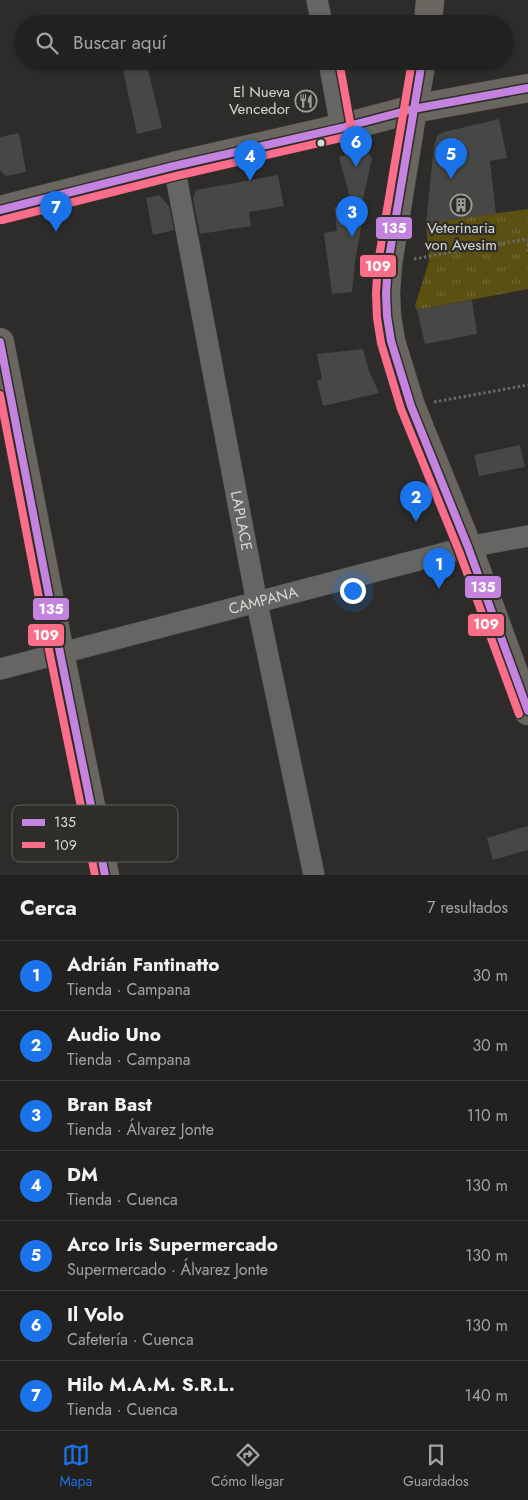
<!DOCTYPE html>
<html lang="es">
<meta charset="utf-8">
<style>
:root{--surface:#222120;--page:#2e2e2d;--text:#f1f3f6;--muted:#a2a3a5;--line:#3f3e3e;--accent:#1a73e8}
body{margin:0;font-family:Jost,sans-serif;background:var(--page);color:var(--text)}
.you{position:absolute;left:352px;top:590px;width:18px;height:18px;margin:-12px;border:4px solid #fff;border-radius:50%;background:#1a73e8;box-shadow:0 0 0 8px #1a73e833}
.badge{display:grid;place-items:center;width:32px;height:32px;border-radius:50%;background:var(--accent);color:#fff;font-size:16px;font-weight:700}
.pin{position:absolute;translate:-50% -41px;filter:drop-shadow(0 1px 2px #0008)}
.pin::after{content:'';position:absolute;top:26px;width:18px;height:15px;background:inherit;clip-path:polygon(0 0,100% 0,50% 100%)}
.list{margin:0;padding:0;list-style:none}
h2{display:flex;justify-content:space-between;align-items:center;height:65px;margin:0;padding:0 20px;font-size:21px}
h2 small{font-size:16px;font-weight:400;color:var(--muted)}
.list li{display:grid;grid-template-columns:32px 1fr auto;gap:15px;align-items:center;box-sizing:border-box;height:70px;padding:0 20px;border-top:1px solid var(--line)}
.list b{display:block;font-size:19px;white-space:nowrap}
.list p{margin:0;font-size:16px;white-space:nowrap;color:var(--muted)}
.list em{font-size:16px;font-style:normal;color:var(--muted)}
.icon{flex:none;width:28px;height:28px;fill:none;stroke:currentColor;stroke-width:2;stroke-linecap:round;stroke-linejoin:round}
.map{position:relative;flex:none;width:528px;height:875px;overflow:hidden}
.search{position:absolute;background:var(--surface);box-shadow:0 1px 4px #0004;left:15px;right:15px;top:15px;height:55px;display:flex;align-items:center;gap:12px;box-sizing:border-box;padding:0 18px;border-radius:28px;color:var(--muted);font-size:19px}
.sheet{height:555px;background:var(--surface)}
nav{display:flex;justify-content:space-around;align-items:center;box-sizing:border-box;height:70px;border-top:1px solid var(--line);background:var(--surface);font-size:14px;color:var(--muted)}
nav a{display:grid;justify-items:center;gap:2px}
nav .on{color:var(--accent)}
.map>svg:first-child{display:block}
.park{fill:url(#park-tufts)}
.building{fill:#474745}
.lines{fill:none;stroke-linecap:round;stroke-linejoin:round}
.street-casing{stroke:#484845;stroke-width:22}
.secondary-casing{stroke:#484845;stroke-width:29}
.path{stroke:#696968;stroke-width:3;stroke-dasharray:2.5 2.5;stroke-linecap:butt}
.street{stroke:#656564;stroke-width:21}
.secondary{stroke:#68665f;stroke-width:28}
.bus-1-casing{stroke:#2e2d29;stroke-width:11}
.bus-2-casing{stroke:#2e2d29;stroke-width:11}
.bus-1{stroke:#c483df;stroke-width:8}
.bus-2{stroke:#fb6d88;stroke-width:8}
.bus-dot{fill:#d8d8d5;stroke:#2e2d29;stroke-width:2}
.labels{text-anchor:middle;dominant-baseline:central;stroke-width:4.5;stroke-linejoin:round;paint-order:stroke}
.poi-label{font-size:15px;fill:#d8d8d5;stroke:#2e2d29;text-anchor:end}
.street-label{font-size:15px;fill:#d8d8d5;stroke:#2e2d29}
.key{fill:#2e2d29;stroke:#61605d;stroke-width:1}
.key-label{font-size:14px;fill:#d8d8d5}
.line-badge{stroke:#2e2d29;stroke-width:2}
.badge-label{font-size:14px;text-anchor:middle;font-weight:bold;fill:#fff}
</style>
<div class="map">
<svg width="528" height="875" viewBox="0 0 528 875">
<defs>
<pattern id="park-tufts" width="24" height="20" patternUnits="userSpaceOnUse" patternTransform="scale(1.25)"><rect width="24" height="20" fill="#5b4f12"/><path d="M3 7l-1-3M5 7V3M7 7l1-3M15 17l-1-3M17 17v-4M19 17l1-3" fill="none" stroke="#726834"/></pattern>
</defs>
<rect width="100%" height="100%" fill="#2d2c2a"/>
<!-- park -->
<path class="park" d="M 528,209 L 528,289 L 417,310 L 415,306 L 429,261 L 426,223 Z"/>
<!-- building -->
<path class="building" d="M 121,61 L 146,61 L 162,128 L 137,134 Z
M 499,119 L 507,158 L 490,161 L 496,214 L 426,223 L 434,146 L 437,136 L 444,132 Z
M 19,133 L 26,172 L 6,176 L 0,170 L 0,137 Z
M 366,150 L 372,158 L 362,204 L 365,204 L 355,262 L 352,292 L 332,294 L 324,233 L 337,231 L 334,207 L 352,205 L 339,157 Z
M 278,175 L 284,206 L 249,212 L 251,226 L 200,234 L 193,199 L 196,190 Z
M 159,195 L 169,206 L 174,230 L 153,235 L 146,198 Z
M 472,300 L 477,334 L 425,344 L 417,310 Z
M 363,349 L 369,371 L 379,393 L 323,406 L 317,381 L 322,379 L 317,354 Z
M 520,445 L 525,467 L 479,476 L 474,455 Z
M 528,826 L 528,850 L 493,860 L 487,838 Z"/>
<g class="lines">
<!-- street casing -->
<g class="street-casing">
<g id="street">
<path d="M 317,0 L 322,24"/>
<path d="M 329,61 L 341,128"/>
<path id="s1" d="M 174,166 L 257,603 L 314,875"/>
<path id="s2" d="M 0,669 L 468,547 L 528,536"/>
</g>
</g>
<!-- secondary casing -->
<g class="secondary-casing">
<path id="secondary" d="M 428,24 L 430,0
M 422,61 L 413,109 L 388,264 L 386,293 L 387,316 L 391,341 L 411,406 L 468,547 L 528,711
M 0,210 L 174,166 L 341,128 L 413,109 L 528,88
M 0,342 L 60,653 L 105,875"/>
</g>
<!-- path -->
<path class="path" d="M 528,239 L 528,252
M 414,259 L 527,239
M 434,402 L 528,385"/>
<!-- street -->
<use href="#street" class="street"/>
<!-- secondary -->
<use href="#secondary" class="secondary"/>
<!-- bus-1 casing -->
<g class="bus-1-casing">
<path id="bus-1" d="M 422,61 L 388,264 L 386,293 L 387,316 L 391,341 L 411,406 L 468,547 L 528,711
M 0,210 L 174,166 L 341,128 L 413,109 L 528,88
M 0,342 L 60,653 L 105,875"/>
</g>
<!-- bus-2 casing -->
<g class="bus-2-casing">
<path id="bus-2" d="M 412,61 L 378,263 L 376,293 L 377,318 L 381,343 L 401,409 L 459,551 L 519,714
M 2,220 L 176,176 L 345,137 L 350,133 L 351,127 L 339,61
M 0,395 L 50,655 L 95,875"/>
</g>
<!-- bus-1 -->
<use href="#bus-1" class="bus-1"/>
<!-- bus-2 -->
<use href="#bus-2" class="bus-2"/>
</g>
<!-- icons -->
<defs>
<g id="restaurant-ring" transform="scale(1.125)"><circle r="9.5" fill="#2e2d29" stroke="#9c9c99" stroke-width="1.5"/><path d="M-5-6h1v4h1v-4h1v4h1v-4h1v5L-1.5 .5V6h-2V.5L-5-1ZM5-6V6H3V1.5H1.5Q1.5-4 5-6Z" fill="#9c9c99"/></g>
<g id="building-ring" transform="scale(1.125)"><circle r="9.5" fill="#2e2d29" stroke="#9c9c99" stroke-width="1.5"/><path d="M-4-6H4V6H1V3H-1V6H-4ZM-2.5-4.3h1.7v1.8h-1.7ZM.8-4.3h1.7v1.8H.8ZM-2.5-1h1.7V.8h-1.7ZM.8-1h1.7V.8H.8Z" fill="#9c9c99"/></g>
</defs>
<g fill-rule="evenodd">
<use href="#restaurant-ring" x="306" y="101"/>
<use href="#building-ring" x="461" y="205"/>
</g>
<!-- markers -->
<circle class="bus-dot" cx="321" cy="143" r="4.5"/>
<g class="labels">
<!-- poi labels -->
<g class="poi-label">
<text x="290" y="92">El Nueva<tspan x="290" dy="17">Vencedor</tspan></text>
<text x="461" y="228" text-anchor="middle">Veterinaria<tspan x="461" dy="17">von Avesim</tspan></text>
</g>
<!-- street labels -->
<g class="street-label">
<text stroke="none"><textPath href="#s1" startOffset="361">LAPLACE</textPath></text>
<text stroke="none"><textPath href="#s2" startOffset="272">CAMPANA</textPath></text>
</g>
</g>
<!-- legend -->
<rect x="12" y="805" width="166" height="57" rx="8" class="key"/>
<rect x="22" y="819" width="23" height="7" fill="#c483df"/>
<rect x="22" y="842" width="23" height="6" fill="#fb6d88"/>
<g class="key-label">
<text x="54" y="827">135</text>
<text x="54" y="850">109</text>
</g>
<g class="line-badge">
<rect x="375" y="216" width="38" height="24" rx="5" fill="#c483df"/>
<rect x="359" y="254" width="38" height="24" rx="5" fill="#fb6d88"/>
<rect x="464" y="575" width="38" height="24" rx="5" fill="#c483df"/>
<rect x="32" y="597" width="38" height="24" rx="5" fill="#c483df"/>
<rect x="467" y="613" width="38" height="24" rx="5" fill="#fb6d88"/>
<rect x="27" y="623" width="38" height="24" rx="5" fill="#fb6d88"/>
</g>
<g class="badge-label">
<text x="394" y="233">135</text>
<text x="378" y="271">109</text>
<text x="483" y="592">135</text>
<text x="51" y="614">135</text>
<text x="486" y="629">109</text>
<text x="46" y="640">109</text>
</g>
</svg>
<div class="you"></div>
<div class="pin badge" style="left:439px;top:589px">1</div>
<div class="pin badge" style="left:416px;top:522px">2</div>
<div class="pin badge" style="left:352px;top:237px">3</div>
<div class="pin badge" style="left:250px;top:181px">4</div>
<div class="pin badge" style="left:451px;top:179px">5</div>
<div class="pin badge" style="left:356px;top:167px">6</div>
<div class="pin badge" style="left:56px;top:232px">7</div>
<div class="search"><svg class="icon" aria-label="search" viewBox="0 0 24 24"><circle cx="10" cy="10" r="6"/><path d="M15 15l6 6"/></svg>Buscar aquí</div>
</div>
<section class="sheet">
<h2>Cerca<small>7 resultados</small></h2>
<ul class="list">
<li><span class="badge">1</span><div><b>Adrián Fantinatto</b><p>Tienda · Campana</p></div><em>30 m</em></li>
<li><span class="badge">2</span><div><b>Audio Uno</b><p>Tienda · Campana</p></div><em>30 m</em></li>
<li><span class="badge">3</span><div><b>Bran Bast</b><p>Tienda · Álvarez Jonte</p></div><em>110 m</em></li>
<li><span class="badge">4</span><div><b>DM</b><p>Tienda · Cuenca</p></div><em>130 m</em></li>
<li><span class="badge">5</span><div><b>Arco Iris Supermercado</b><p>Supermercado · Álvarez Jonte</p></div><em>130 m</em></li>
<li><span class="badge">6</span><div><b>Il Volo</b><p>Cafetería · Cuenca</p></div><em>130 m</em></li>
<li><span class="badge">7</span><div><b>Hilo M.A.M. S.R.L.</b><p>Tienda · Cuenca</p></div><em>140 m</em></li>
</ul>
</section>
<nav>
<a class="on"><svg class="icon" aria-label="map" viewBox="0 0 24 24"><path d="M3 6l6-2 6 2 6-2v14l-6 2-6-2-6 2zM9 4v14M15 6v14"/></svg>Mapa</a>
<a><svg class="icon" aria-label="directions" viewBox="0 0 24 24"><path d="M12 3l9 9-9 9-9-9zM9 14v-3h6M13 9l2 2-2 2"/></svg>Cómo llegar</a>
<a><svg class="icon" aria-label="saved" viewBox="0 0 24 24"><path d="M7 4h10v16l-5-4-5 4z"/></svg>Guardados</a>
</nav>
